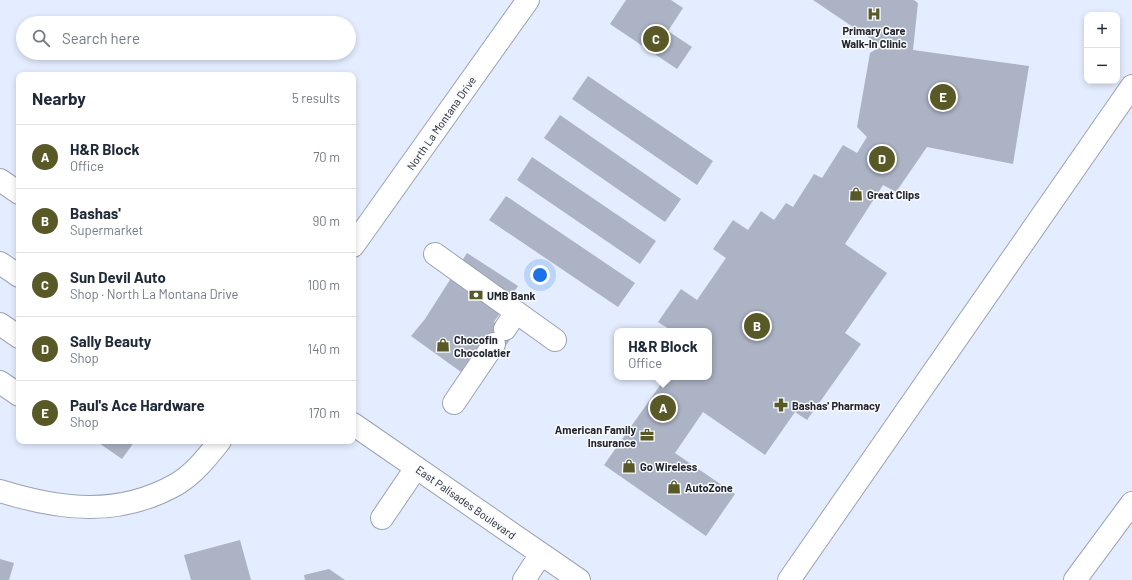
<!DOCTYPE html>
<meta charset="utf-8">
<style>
:root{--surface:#fff;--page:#f6f6f7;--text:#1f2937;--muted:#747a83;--line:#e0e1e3;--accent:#585926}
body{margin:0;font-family:Barlow,sans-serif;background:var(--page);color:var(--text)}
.controls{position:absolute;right:12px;top:12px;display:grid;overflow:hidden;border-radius:8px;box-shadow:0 2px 6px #0003}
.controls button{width:36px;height:36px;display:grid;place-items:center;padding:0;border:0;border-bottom:1px solid var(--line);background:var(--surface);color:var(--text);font:20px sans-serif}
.you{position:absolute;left:540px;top:275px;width:14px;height:14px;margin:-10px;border:3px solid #fff;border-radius:50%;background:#1a73e8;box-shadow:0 0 0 6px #1a73e833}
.badge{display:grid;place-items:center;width:26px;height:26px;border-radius:50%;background:var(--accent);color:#fff;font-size:13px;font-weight:700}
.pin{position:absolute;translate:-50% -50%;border:2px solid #fff;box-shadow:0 1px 4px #0006}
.popup{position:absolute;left:614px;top:328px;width:98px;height:52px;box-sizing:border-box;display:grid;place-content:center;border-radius:8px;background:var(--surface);filter:drop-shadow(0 1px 3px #0005);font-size:13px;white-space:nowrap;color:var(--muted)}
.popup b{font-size:15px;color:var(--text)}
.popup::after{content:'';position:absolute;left:50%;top:100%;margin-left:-8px;border:8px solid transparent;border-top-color:var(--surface)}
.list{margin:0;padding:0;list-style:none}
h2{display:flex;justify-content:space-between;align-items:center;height:52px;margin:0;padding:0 16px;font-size:17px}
h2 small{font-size:13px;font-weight:400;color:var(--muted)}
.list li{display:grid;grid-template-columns:26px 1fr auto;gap:12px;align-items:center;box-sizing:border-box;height:64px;padding:0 16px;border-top:1px solid var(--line)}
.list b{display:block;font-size:15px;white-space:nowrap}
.list p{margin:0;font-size:13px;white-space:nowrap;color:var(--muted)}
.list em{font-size:13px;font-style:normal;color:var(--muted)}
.icon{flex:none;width:22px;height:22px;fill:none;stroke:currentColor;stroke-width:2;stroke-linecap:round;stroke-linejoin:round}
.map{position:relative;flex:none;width:1132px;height:580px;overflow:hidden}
.search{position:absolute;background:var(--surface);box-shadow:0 2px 6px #0003;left:16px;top:16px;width:340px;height:44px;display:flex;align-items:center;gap:10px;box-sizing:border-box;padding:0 14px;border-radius:22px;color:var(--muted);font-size:15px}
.panel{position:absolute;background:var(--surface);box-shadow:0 2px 6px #0003;left:16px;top:72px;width:340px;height:372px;border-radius:8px}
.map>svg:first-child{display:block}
.building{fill:#abb3c4}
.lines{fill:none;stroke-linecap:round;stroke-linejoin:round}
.minor-casing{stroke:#9ba2b3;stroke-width:24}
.minor{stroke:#fff;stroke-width:22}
.labels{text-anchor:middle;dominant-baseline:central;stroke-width:3;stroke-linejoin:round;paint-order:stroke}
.poi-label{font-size:11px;font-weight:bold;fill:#22252c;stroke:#f8fafe;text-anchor:start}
.street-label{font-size:11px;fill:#22252c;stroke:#f8fafe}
</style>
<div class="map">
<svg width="1132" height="580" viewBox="0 0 1132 580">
<rect width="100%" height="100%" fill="#e4edff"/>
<!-- building -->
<path class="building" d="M 626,0 L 671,0 L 683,8 L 668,31 L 692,47 L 677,69 L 610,24 Z
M 813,0 L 914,0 L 918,3 L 913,50 L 1029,66 L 1013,164 L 927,147 L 896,192 L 883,185 L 845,244 L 887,273 L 845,333 L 861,344 L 807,420 L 795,412 L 765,455 L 703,412 L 675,453 L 735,494 L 706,536 L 604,465 L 661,384 L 652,377 L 709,377 L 709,331 L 668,331 L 669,329 L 658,322 L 681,289 L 697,300 L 726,258 L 713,249 L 733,220 L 748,230 L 761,211 L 774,220 L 786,203 L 793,207 L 814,174 L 822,178 L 843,145 L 857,153 L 867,137 L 857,127 L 870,53 L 881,46 Z
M 588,76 L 713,161 L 697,185 L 572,99 Z
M 560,115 L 681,199 L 665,222 L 544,138 Z
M 532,157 L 656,241 L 640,264 L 517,180 Z
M 506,196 L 635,283 L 618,307 L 489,220 Z
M 467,253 L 518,286 L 494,322 L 513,335 L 503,350 L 474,354 L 461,372 L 411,336 L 425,319 Z
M 96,441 L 135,441 L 122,459 Z
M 240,540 L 251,580 L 191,580 L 184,555 Z
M 0,559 L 14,563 L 9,580 L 0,580 Z
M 329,569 L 345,580 L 305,580 L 304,575 Z"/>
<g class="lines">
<!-- minor casing -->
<g class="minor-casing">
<path id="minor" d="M 0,180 L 19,193
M 353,246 L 528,0
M 435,254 L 555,340
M 0,263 L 19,276
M 0,324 L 19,337
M 505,329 L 516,312
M 0,382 L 19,395
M 454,403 L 494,344
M 353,424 L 579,580
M 0,491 C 61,510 119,517 177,484 C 194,474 208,456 220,441
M 382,518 L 416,468
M 524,580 L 541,554
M 789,580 L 1132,86
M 1075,580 L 1132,503"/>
</g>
<!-- minor -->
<use href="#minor" class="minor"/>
</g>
<!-- icons -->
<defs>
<g id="hospital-bare" transform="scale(1.08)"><path d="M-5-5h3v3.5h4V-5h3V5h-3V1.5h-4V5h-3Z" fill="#585926" stroke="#f8fafe" stroke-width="2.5" paint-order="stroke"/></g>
<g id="shop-bare" transform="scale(1.08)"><path d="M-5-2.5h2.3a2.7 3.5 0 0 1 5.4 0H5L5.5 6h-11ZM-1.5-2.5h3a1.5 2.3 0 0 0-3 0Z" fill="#585926" stroke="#f8fafe" stroke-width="2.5" paint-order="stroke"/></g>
<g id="bank-bare" transform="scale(1.08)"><path d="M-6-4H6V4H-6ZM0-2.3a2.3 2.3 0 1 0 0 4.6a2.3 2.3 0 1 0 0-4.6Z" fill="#585926" stroke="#f8fafe" stroke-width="2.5" paint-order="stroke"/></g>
<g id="pharmacy-bare" transform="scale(1.08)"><path d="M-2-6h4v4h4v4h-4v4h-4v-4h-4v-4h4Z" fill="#585926" stroke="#f8fafe" stroke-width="2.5" paint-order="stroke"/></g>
<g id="office-bare" transform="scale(1.08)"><path d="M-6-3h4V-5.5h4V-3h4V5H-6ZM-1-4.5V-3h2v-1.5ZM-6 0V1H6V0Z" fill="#585926" stroke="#f8fafe" stroke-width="2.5" paint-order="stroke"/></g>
</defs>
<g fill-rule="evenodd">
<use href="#hospital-bare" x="874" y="14"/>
<use href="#shop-bare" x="856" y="194"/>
<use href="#bank-bare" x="476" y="295"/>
<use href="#shop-bare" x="443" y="345"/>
<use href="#pharmacy-bare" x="781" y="405"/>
<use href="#office-bare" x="647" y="435"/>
<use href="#shop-bare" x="629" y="466"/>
<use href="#shop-bare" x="674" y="487"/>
</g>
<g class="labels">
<!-- poi labels -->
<g class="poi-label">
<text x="874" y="30" text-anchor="middle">Primary Care<tspan x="874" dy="13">Walk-In Clinic</tspan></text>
<text x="867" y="194">Great Clips</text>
<text x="487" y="295">UMB Bank</text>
<text x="454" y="339">Chocofin<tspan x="454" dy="13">Chocolatier</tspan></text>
<text x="792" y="405">Bashas' Pharmacy</text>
<text x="636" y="429" text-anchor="end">American Family<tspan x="636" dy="13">Insurance</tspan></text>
<text x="640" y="466">Go Wireless</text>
<text x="685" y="487">AutoZone</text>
</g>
<!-- street labels -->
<g class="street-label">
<text transform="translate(441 123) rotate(-55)">North La Montana Drive</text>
<text transform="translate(466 502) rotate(35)">East Palisades Boulevard</text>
</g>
</g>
</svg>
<div class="controls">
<button>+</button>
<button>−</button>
</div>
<div class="you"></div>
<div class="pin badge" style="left:663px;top:408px">A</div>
<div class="popup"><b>H&amp;R Block</b>Office</div>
<div class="pin badge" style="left:757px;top:326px">B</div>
<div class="pin badge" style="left:656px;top:39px">C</div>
<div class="pin badge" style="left:882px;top:159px">D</div>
<div class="pin badge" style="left:943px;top:97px">E</div>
<div class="search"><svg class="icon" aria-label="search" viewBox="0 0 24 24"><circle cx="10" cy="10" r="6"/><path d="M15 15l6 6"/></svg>Search here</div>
<section class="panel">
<h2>Nearby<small>5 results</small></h2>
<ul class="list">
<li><span class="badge">A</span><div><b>H&amp;R Block</b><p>Office</p></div><em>70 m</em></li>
<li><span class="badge">B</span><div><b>Bashas'</b><p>Supermarket</p></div><em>90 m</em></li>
<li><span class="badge">C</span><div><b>Sun Devil Auto</b><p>Shop · North La Montana Drive</p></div><em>100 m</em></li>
<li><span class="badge">D</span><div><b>Sally Beauty</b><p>Shop</p></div><em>140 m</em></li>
<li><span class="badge">E</span><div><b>Paul's Ace Hardware</b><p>Shop</p></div><em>170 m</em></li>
</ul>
</section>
</div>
